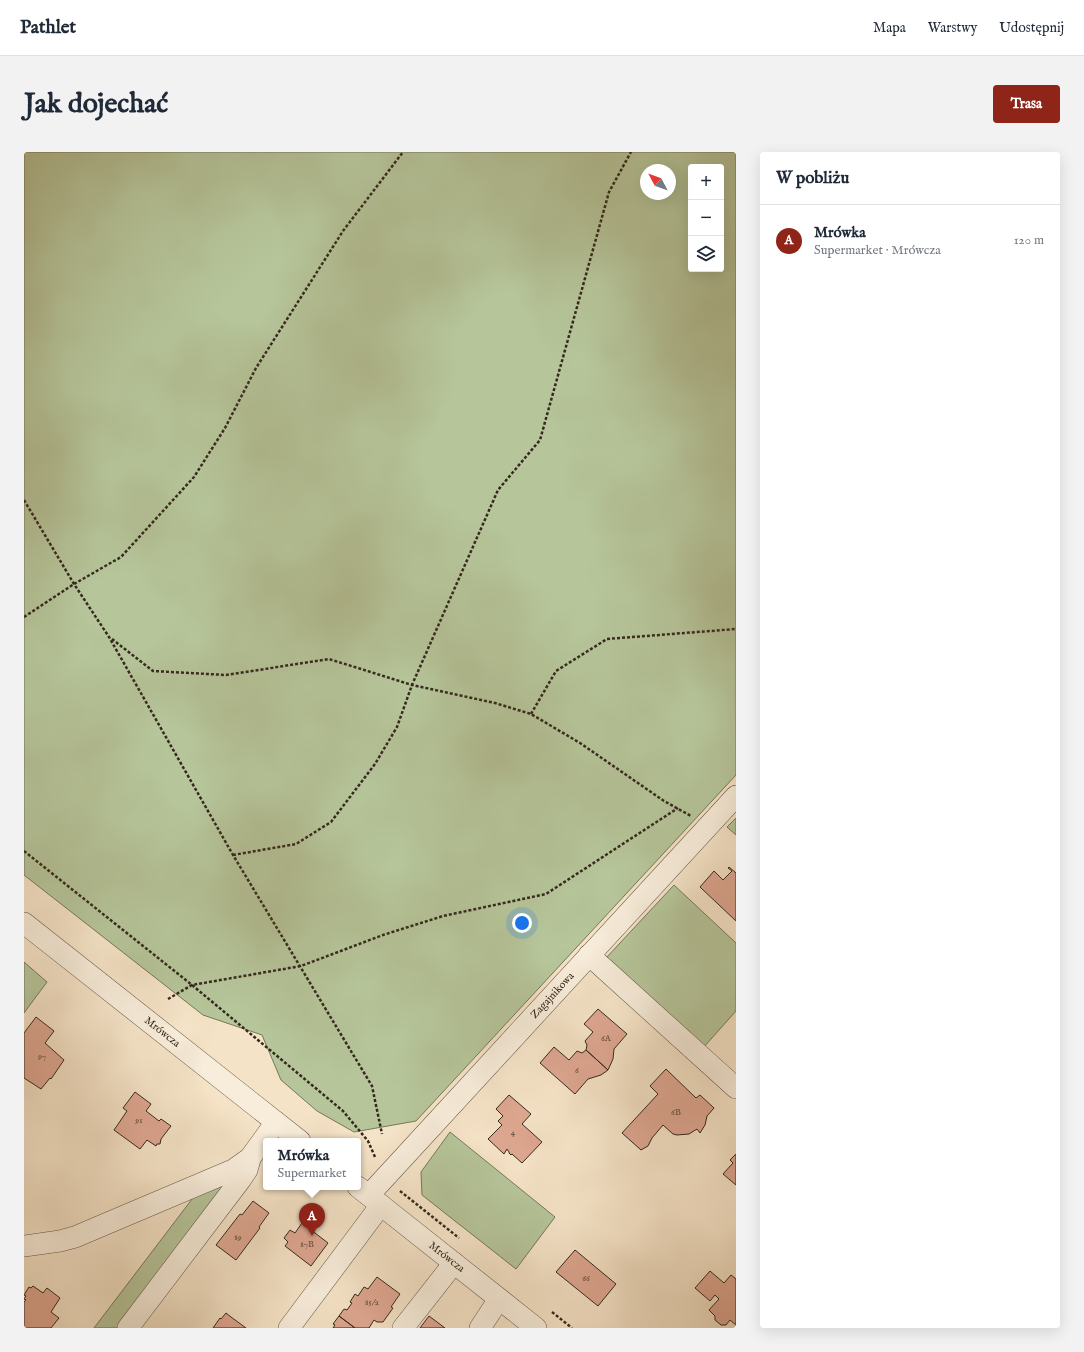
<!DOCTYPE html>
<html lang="pl">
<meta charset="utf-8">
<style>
:root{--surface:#fff;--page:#f2f2f3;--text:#1f2937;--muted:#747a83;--line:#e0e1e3;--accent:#8f2418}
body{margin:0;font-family:"IM FELL English",serif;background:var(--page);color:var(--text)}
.controls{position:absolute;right:12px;top:12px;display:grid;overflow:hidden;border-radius:4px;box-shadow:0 4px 16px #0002}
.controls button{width:36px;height:36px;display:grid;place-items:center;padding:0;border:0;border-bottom:1px solid var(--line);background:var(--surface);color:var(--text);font:20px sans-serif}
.compass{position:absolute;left:616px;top:12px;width:36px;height:36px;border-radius:50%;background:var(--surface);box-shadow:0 4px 16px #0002;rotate:311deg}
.you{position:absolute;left:498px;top:771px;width:14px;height:14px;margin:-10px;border:3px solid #fff;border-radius:50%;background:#1a73e8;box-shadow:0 0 0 6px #1a73e833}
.badge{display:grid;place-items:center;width:26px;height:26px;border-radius:50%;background:var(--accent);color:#fff;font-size:13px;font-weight:700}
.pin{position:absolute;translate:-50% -33px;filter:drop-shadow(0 1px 2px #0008)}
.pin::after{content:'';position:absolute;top:21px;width:14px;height:12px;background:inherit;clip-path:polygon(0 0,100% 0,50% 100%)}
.popup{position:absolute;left:239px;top:986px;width:98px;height:52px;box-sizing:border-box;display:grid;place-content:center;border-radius:4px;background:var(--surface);filter:drop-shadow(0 1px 3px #0005);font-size:13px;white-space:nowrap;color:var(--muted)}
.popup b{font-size:15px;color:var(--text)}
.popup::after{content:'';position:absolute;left:50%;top:100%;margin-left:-8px;border:8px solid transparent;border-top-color:var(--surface)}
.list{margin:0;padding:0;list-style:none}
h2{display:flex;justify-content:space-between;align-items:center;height:52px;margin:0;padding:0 16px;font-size:17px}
h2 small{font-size:13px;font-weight:400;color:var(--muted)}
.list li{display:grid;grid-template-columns:26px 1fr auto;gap:12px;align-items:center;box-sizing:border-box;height:72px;padding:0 16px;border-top:1px solid var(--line)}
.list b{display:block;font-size:15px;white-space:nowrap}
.list p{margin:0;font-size:13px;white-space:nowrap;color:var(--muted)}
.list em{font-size:13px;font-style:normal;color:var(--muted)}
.icon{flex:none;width:22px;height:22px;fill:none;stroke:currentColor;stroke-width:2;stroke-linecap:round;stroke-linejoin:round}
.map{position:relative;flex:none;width:712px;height:1176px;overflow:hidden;border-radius:4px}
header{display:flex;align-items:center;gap:24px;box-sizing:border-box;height:56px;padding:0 20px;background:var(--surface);border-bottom:1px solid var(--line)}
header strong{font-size:19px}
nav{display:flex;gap:22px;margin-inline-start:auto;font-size:14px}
.intro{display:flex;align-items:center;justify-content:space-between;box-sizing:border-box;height:96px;padding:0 24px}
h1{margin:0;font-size:28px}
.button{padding:10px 18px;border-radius:4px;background:var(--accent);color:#fff;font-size:14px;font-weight:700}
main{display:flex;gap:24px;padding:0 24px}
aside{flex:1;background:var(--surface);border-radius:4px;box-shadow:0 4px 16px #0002}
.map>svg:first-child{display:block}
.green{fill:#b6c59a;stroke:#76775c;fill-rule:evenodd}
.building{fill:#dea791;stroke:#35291e}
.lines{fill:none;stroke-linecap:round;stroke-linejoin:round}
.minor-casing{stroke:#655848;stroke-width:22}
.path{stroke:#35291e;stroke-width:2.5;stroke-dasharray:3 2;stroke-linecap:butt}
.minor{stroke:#f8eddb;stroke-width:21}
.labels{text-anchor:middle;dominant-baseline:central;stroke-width:3;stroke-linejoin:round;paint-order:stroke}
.number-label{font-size:9px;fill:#5f483b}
.street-label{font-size:11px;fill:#35291e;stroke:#f8eddb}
</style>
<header>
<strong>Pathlet</strong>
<nav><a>Mapa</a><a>Warstwy</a><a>Udostępnij</a></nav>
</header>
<div class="intro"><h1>Jak dojechać</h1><a class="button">Trasa</a></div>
<main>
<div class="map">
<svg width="712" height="1176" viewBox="0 0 712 1176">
<rect width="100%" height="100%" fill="#f5e3c7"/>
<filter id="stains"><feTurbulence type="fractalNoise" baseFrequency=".005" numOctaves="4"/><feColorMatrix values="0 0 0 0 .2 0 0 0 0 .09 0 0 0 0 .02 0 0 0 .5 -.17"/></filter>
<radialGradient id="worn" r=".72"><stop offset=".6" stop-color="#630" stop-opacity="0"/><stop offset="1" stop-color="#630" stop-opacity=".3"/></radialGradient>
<!-- green -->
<path class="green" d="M 0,0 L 712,0 L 712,623 L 392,969 L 330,980 L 293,959 L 257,928 L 238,883 L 179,863 L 0,723 ZM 667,15 L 697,15 L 697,117 L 667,117 ZM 622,18 L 646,18 L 646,42 L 622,42 Z
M 712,666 L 712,683 L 703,675 Z
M 650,733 L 712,791 L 712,859 L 679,896 L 582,806 Z
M 0,810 L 23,830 L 0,861 Z
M 426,980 L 531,1065 L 492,1117 L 398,1043 L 397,1020 Z
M 213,1024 L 98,1176 L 70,1176 L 178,1034 Z"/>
<!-- building -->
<path class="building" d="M 705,715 L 712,721 L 712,769 L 676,735 L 690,719 L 699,728 L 708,719 L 704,716 Z
M 574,857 L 603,882 L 590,897 L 589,907 L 584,918 L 562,898 L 563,893 L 561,889 L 569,880 L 560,872 Z
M 12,865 L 30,879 L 21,891 L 40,908 L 27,927 L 26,926 L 17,937 L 0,926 L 0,881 Z
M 530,895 L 545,908 L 553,899 L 558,901 L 562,898 L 584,918 L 577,923 L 564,927 L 551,942 L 516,911 Z
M 642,917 L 672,946 L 676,943 L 690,956 L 683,964 L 681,973 L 676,981 L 673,977 L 665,982 L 653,983 L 649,982 L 639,973 L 628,986 L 624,994 L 617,998 L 598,981 L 634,942 L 626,934 Z
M 111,940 L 127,952 L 122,959 L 135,969 L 137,967 L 147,974 L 137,987 L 136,992 L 133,992 L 132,994 L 123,988 L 116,997 L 90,978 L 103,959 L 99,956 Z
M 485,943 L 507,962 L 498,972 L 518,990 L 498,1011 L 488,1002 L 487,1003 L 485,1001 L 485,1000 L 483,997 L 480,1002 L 464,987 L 478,973 L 474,969 L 479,964 L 472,957 Z
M 712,1002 L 712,1033 L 699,1022 L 709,1011 L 706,1008 Z
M 229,1049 L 245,1061 L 235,1075 L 236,1076 L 212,1108 L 192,1093 L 216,1062 L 218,1063 Z
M 278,1071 L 304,1091 L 287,1114 L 261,1094 L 264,1090 L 260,1086 L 266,1078 L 271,1081 Z
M 551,1098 L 592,1132 L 574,1154 L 532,1120 Z
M 686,1119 L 700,1131 L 707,1123 L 712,1127 L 712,1173 L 706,1168 L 702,1173 L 697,1173 L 691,1168 L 691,1164 L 685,1158 L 695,1147 L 691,1143 L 686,1149 L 671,1136 Z
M 353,1125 L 376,1142 L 367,1155 L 369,1156 L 359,1170 L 353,1170 L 350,1168 L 345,1176 L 331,1176 L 315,1164 L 320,1157 L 323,1158 L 328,1151 L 326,1150 L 331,1142 L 334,1144 L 340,1135 L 344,1137 Z
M 9,1134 L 19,1141 L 23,1136 L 36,1146 L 27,1160 L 35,1166 L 27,1176 L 0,1176 L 0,1150 L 2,1148 L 0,1147 L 2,1144 L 0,1143 L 5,1135 L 7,1136 Z
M 202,1161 L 207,1165 L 222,1176 L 189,1176 L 196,1166 L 197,1167 Z
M 315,1164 L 331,1176 L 309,1176 L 311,1173 L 309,1172 Z
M 405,1164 L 421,1176 L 396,1176 Z"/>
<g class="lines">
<!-- minor casing -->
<g class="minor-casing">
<g id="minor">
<path id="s1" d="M 0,771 L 276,989"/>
<path d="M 565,803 L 712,936"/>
<path id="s2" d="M 334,1035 L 512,1176"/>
<path id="s3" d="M 345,1043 L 712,644"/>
<path d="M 0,1094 L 36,1089 L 51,1085 L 209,1018 L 226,1006 L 252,970"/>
<path d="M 104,1176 L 217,1027 L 223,1018 L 226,1007"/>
<path d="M 265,1176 L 357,1053"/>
<path d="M 379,1176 L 430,1111"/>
<path d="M 456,1176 L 475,1147"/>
</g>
</g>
<!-- path -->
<path class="path" d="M 0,348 L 50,432 L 85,485 L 209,703 L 348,934 L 358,982
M 0,465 L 50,432 L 97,405 L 170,325 L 201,276 L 232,216 L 319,79 L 379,0
M 88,487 L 129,519 L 202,523 L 305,507 L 388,533 L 471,551 L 507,562 L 556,591 L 640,649 L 667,664
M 507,562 L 532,519 L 583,487 L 712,477
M 0,699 L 168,833 L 319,959 L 344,989 L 351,1005
M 209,703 L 272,692 L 307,670 L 351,612 L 373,575 L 388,533 L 474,338 L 516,288 L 585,40 L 607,0
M 144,847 L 168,833 L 277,814 L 359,783 L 419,764 L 522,742 L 654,656
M 376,1039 L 435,1086
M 528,1160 L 548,1176"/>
<!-- minor -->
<use href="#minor" class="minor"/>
</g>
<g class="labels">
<!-- number labels -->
<g class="number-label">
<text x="582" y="886">6A</text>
<text x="18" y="904">97</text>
<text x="553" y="918">6</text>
<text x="652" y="960">6B</text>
<text x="115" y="968">91</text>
<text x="489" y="980">4</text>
<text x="214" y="1085">89</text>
<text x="283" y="1092">87B</text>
<text x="562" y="1126">66</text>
<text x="348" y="1150">85/2</text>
</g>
<!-- street labels -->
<g class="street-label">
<text stroke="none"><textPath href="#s3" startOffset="271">Zagajnikowa</textPath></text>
<text stroke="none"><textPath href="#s1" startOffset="176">Mrówcza</textPath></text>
<text stroke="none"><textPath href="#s2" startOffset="113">Mrówcza</textPath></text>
</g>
</g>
<rect width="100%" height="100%" filter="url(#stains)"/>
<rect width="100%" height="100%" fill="url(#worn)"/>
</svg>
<div class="controls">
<button>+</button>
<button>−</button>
<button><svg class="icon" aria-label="layers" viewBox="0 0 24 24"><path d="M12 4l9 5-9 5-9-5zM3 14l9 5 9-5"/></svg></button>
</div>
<svg class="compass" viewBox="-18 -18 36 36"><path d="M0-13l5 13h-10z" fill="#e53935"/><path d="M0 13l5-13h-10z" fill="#747a83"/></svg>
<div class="you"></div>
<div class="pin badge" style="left:288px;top:1084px">A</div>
<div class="popup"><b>Mrówka</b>Supermarket</div>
</div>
<aside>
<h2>W pobliżu<small></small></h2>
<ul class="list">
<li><span class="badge">A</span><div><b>Mrówka</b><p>Supermarket · Mrówcza</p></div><em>120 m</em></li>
</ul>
</aside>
</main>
